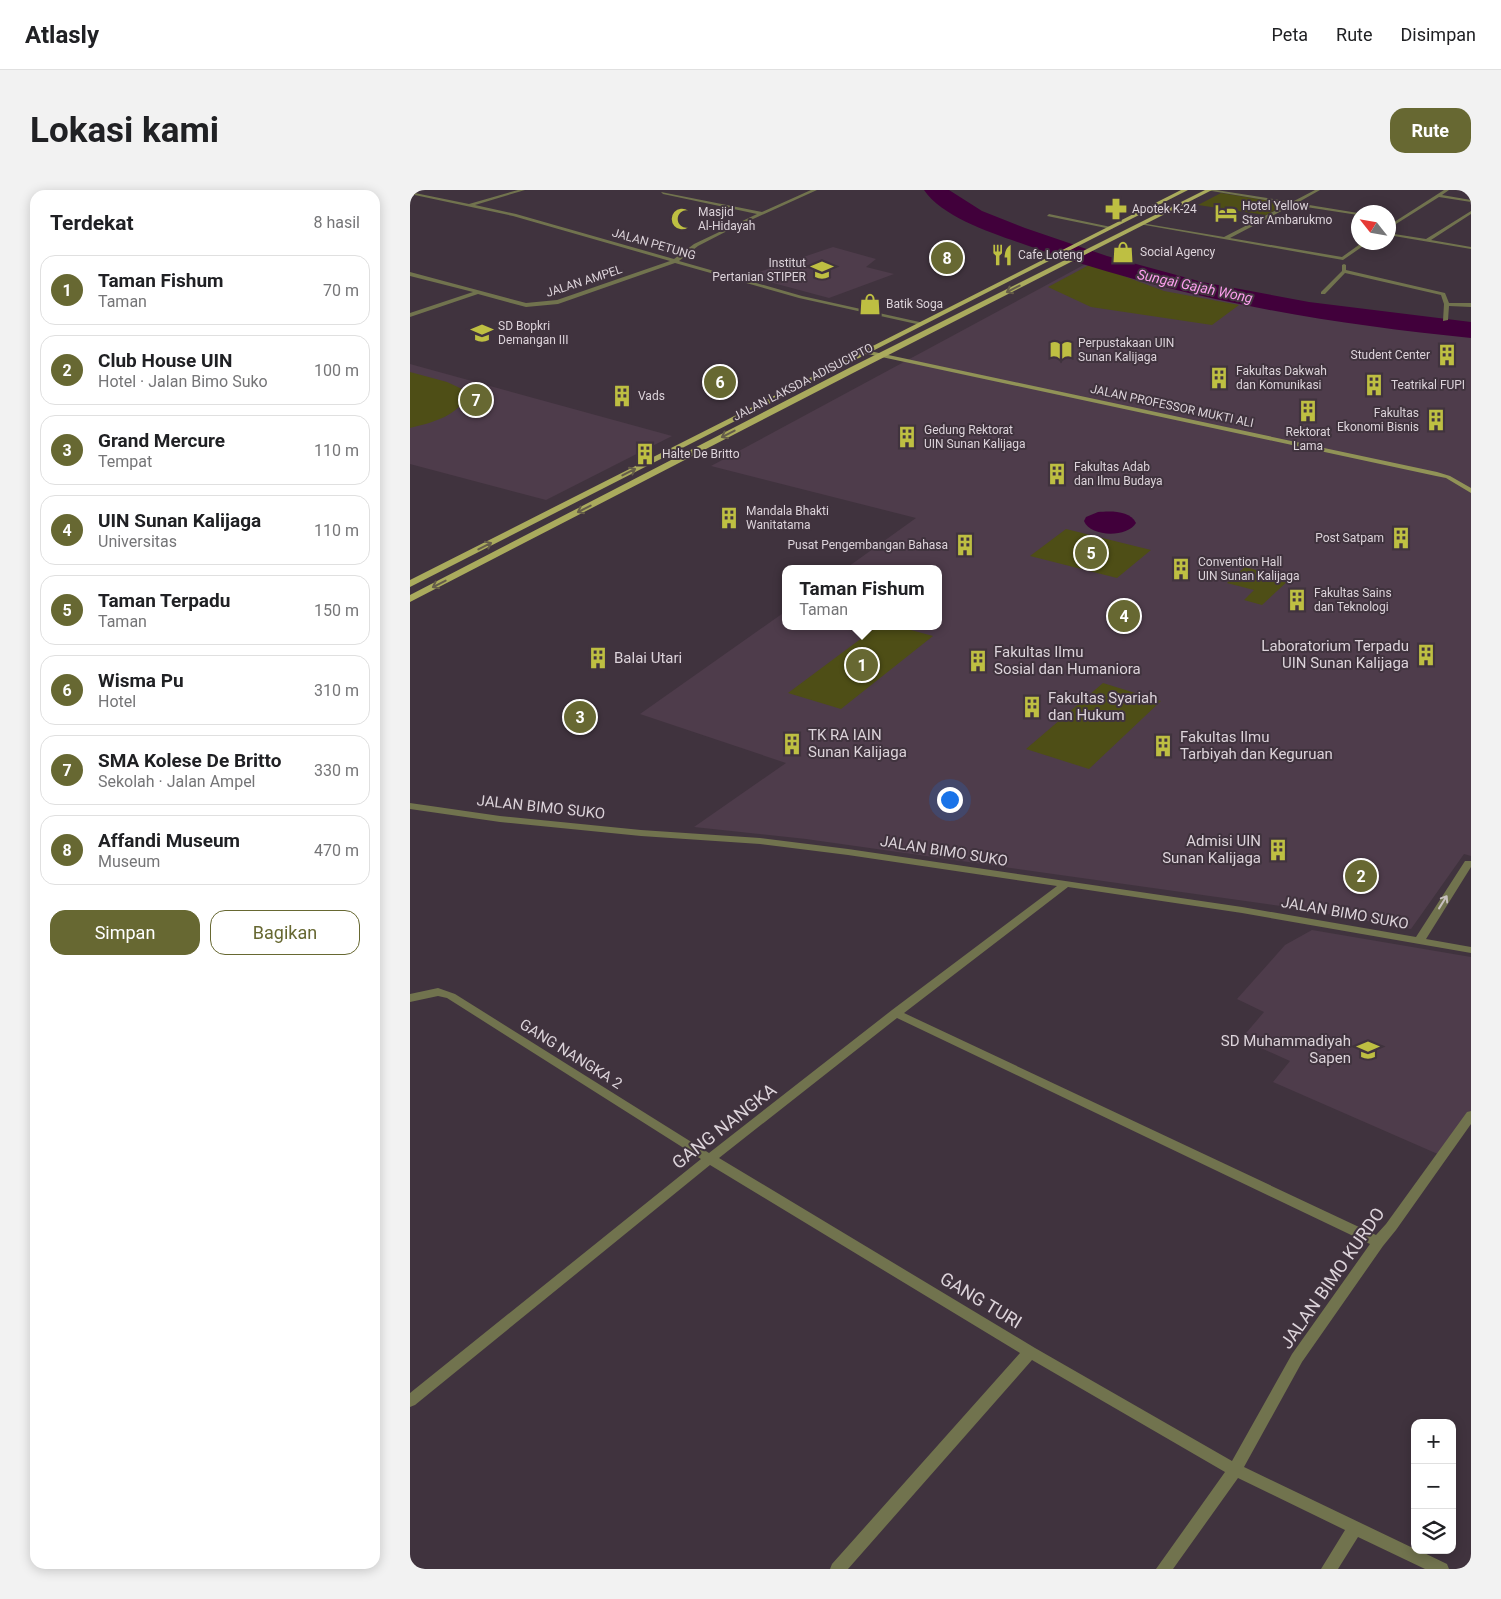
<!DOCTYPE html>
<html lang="id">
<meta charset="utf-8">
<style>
:root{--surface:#fff;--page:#f2f2f2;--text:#202124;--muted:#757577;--line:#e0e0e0;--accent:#676832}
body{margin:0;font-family:Roboto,sans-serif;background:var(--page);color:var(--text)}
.controls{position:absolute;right:15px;bottom:15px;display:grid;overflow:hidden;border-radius:10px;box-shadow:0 2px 12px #0003}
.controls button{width:45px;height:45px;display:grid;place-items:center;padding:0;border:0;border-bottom:1px solid var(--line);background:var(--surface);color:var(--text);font:25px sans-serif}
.compass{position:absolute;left:941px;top:15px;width:45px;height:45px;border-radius:50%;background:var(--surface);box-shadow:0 2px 12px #0003;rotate:301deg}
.you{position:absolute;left:539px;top:609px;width:18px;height:18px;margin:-12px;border:4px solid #fff;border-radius:50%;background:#1a73e8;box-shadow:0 0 0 8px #1a73e833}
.badge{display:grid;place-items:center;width:32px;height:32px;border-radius:50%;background:var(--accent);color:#fff;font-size:16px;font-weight:700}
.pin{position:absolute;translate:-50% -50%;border:2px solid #fff;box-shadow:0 1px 5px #0006}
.popup{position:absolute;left:372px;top:375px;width:160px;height:65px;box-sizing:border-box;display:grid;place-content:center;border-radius:10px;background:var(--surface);filter:drop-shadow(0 1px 4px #0005);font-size:16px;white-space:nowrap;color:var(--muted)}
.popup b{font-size:19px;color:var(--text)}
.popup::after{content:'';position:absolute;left:50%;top:100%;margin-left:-10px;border:10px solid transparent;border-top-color:var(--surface)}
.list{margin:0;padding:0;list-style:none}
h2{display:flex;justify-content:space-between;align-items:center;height:65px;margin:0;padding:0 20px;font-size:21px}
h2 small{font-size:16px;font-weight:400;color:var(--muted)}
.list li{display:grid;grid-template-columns:32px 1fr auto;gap:15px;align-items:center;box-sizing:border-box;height:70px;margin:0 10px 10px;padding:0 10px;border:1px solid var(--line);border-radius:15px}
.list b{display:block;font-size:19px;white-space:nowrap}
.list p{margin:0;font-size:16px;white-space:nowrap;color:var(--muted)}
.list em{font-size:16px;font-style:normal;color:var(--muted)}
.actions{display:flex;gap:10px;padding:15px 20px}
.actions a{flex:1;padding:11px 0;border:1px solid var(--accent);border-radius:15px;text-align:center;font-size:18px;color:var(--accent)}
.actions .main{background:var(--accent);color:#fff}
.icon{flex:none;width:28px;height:28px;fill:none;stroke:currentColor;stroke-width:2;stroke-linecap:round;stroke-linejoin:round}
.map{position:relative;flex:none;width:1061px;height:1379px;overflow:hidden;border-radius:15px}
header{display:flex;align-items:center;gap:30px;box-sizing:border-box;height:70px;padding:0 25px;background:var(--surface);border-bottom:1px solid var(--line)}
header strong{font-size:24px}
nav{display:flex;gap:28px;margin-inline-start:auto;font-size:18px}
.intro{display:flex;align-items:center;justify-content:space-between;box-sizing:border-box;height:120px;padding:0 30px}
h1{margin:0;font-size:35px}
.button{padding:12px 22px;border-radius:15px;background:var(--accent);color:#fff;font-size:18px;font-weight:700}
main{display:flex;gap:30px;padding:0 30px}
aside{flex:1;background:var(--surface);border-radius:15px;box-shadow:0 2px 12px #0003}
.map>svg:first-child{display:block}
.built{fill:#4e3c4b}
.green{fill:#4e4e16}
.water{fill:#41003b}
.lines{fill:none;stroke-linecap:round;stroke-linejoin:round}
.river{fill:#41003b;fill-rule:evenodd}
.minor{fill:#71734e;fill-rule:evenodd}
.secondary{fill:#919357;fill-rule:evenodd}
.primary{fill:#aaab5d;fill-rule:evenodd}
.oneway{stroke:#655d49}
.oneway2{stroke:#c7c0be}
.labels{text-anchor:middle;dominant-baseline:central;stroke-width:4;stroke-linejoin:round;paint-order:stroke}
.far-poi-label{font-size:12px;fill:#dcd3da;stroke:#40333e;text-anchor:start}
.far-street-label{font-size:12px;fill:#dcd3da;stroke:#40333e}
.far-water-label{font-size:14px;font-style:italic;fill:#fc9eed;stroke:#40333e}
.poi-label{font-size:15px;fill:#dcd3da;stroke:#40333e;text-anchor:start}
.street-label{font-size:15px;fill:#dcd3da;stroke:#40333e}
.near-street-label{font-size:18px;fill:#dcd3da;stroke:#40333e}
</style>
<header>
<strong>Atlasly</strong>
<nav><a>Peta</a><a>Rute</a><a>Disimpan</a></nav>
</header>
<div class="intro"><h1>Lokasi kami</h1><a class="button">Rute</a></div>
<main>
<aside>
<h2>Terdekat<small>8 hasil</small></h2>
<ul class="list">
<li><span class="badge">1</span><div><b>Taman Fishum</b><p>Taman</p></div><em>70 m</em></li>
<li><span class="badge">2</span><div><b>Club House UIN</b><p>Hotel · Jalan Bimo Suko</p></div><em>100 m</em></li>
<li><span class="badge">3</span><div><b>Grand Mercure</b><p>Tempat</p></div><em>110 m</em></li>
<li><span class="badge">4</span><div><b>UIN Sunan Kalijaga</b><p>Universitas</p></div><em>110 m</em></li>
<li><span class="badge">5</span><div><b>Taman Terpadu</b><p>Taman</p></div><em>150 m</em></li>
<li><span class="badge">6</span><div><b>Wisma Pu</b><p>Hotel</p></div><em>310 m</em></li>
<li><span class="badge">7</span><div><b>SMA Kolese De Britto</b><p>Sekolah · Jalan Ampel</p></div><em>330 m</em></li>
<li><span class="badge">8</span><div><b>Affandi Museum</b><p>Museum</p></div><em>470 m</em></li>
</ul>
<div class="actions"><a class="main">Simpan</a><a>Bagikan</a></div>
</aside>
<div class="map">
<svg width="1061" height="1379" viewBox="0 0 1061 1379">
<rect width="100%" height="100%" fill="#40333e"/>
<!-- built -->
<path class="built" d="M 423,57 L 466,69 L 456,77 L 484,84 L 419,108 L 337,86 Z
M 681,71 L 720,85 L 771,97 L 906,124 L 1061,142 L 1061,666 L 1054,664 L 1001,739 L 885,718 L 396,649 L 284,637 L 376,573 L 230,524 L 376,421 L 376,436 L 528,436 L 528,379 L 435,379 L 506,328 L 301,276 Z
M 0,174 L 262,246 L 136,310 L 0,274 Z
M 902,740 L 1061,767 L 1061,923 L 1030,965 L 863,892 L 880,871 L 831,849 L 854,822 L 827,809 L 875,755 Z"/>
<!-- green -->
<path class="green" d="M 811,3 L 872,13 L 876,14 L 856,25 L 788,15 Z
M 681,74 L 754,101 L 829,115 L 802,135 L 681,117 L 638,97 Z
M 0,182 L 37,192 L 52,199 L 55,208 C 46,227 20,233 0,238 Z
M 656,339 L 741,360 L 707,388 L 620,366 Z
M 835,377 L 880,389 L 852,415 L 834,410 L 844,400 L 817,393 Z
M 468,436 L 486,436 L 523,446 L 431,519 L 378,503 Z
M 693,493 L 751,511 L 679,579 L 616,559 Z"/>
<!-- water -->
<path class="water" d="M 688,322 C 700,321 720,320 726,333 C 717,348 680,347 674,331 L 676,327 Z"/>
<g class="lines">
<!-- river -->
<path class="river" d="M 514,0 L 539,0 L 572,21 L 615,38 L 697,66 L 792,92 L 899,112 L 1061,132 L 1061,148 C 909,133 761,107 616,55 C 585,44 533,28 514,0 Z"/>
<!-- minor -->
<path class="minor" d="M 108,0 L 115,0 L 65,15 L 106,24 L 264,69 L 284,54 L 347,24 L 253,4 L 251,2 L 352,22 L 401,0 L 407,0 L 319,40 L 288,56 L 269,71 L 392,106 L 514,133 L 511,135 L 389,108 L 265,73 L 148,114 L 116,117 L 68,104 L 0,127 L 0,123 L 63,102 L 0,86 L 0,82 L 116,113 L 147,110 L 260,71 L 103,26 L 0,4 L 0,2 L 59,14 Z
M 796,0 L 806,0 L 882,12 L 905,0 L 910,0 L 887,13 L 948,23 L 948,25 L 883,15 L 820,48 L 932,67 L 953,52 L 959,52 L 933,70 L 729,34 L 731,33 L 814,47 L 878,14 Z
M 1034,0 L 1039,0 L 1032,5 L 1061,10 L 1061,12 L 1029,7 L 978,39 L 978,36 Z
M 1061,21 L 1061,24 L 1021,50 L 1061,57 L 1061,59 L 978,45 L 978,43 L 1016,49 Z
M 639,24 L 701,37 L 703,38 L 701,39 L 637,26 Z
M 934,74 L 936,75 L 936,80 L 1035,103 L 1039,113 L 1061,113 L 1061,117 L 1039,116 L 1038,130 L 1033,131 L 1034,114 L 1031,105 L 935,83 L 915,104 L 911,104 L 911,102 L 932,81 L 932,75 Z
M 0,613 L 90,626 L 231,640 L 350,648 L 438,659 L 832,717 L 1006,747 L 1055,671 L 1061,671 L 1061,677 L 1016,749 L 1061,757 L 1061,763 L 832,723 L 658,697 L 494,823 L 966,1045 L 976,1034 L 1057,922 L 1061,921 L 1061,934 L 986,1040 L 973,1056 L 892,1172 L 834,1277 L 1005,1359 L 1005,1360 L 1008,1360 L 1037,1374 L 1039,1379 L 1015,1379 L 948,1347 L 928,1379 L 911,1379 L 935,1340 L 828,1288 L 763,1379 L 746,1379 L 815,1282 L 622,1170 L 438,1379 L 420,1379 L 422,1374 L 610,1163 L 300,975 L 5,1215 L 0,1217 L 0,1203 L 291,969 L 37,808 L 28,806 L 0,812 L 0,804 L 28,798 L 45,804 L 299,963 L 482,820 L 647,696 L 438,665 L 350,654 L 231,646 L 90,632 L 0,619 ZM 487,828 L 960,1054 L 882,1164 L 822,1271 L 625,1158 L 309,968 Z"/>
<!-- secondary -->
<path class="secondary" d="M 455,160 L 1027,282 L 1040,286 L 1061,298 L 1061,303 L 1036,288 L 1026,286 L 453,163 L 453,161 Z"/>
<!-- primary -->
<path class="primary" d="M 771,0 L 778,0 L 0,397 L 0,390 Z
M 795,0 L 802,0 L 445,182 L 0,412 L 0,405 L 439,178 Z"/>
</g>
<!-- one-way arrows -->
<defs><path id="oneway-shaft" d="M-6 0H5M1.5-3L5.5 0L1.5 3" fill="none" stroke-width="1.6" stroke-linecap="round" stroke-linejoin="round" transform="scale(1.25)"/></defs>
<g class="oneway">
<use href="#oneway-shaft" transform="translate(603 99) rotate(153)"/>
<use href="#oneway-shaft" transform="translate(318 244) rotate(153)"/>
<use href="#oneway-shaft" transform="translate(219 282) rotate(-27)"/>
<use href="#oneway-shaft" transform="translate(174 319) rotate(153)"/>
<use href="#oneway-shaft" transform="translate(75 356) rotate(-27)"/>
<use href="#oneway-shaft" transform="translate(29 394) rotate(153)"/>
</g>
<use class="oneway2" href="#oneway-shaft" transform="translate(1033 712) rotate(-58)"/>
<!-- icons -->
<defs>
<g id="pharmacy-bare" transform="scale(1.725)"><path d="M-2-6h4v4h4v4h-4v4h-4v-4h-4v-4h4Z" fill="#bebf42" stroke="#40333e" stroke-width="2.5" paint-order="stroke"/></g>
<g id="hotel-bare" transform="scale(1.725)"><path d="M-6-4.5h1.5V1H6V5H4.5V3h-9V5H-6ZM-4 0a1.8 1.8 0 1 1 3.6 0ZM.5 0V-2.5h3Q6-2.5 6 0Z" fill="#bebf42" stroke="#40333e" stroke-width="2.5" paint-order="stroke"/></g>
<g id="mosque-bare" transform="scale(1.725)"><path d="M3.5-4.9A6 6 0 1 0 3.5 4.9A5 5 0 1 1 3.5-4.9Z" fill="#bebf42" stroke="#40333e" stroke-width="2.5" paint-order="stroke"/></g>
<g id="shop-bare" transform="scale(1.725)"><path d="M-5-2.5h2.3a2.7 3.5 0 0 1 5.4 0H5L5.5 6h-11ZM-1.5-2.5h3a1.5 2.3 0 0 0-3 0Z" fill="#bebf42" stroke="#40333e" stroke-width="2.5" paint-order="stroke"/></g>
<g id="restaurant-bare" transform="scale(1.725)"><path d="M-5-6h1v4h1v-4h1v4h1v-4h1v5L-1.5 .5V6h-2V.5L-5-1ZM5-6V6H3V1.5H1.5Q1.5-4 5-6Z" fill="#bebf42" stroke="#40333e" stroke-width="2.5" paint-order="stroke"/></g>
<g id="university-bare" transform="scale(1.725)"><path d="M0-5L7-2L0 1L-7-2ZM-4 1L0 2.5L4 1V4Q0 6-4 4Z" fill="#bebf42" stroke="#40333e" stroke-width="2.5" paint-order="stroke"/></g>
<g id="school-bare" transform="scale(1.725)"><path d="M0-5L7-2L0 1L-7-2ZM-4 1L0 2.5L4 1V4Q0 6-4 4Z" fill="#bebf42" stroke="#40333e" stroke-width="2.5" paint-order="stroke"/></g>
<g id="library-bare" transform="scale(1.725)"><path d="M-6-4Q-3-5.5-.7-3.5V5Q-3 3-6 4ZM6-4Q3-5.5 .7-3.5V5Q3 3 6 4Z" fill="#bebf42" stroke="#40333e" stroke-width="2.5" paint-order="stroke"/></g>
<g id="building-bare" transform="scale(1.725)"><path d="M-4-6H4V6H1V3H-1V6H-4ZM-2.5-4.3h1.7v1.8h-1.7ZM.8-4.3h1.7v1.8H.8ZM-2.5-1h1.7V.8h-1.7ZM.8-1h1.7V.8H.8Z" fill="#bebf42" stroke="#40333e" stroke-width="2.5" paint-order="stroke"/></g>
</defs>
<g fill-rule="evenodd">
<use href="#pharmacy-bare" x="706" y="19"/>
<use href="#hotel-bare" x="816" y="23"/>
<use href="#mosque-bare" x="272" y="29"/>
<use href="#shop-bare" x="713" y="62"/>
<use href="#restaurant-bare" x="592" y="65"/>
<use href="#university-bare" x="412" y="80"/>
<use href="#shop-bare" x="460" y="114"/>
<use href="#school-bare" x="72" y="143"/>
<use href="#library-bare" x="651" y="160"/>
<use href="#building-bare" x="1037" y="165"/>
<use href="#building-bare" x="809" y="188"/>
<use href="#building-bare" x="964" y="195"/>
<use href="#building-bare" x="212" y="206"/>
<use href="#building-bare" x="898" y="221"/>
<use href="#building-bare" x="1026" y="230"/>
<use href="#building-bare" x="497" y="247"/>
<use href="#building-bare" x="235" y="264"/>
<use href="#building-bare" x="647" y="284"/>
<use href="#building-bare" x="319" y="328"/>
<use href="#building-bare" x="991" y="348"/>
<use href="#building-bare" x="555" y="355"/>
<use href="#building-bare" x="771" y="379"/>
<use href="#building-bare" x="887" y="410"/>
<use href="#building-bare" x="1016" y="465"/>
<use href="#building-bare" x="188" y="468"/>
<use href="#building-bare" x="568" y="471"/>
<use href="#building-bare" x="622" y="517"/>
<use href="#building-bare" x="382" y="554"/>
<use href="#building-bare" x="753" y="556"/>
<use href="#building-bare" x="868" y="660"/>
<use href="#school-bare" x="958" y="860"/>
</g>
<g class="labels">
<!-- far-poi labels -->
<g class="far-poi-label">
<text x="832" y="16">Hotel Yellow<tspan x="832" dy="14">Star Ambarukmo</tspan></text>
<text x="722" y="19">Apotek K-24</text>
<text x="288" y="22">Masjid<tspan x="288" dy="14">Al-Hidayah</tspan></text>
<text x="730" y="62">Social Agency</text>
<text x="608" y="65">Cafe Loteng</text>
<text x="396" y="73" text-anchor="end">Institut<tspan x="396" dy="14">Pertanian STIPER</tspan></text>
<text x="476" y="114">Batik Soga</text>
<text x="88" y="136">SD Bopkri<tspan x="88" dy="14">Demangan III</tspan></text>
<text x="668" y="153">Perpustakaan UIN<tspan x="668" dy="14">Sunan Kalijaga</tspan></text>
<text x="1020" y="165" text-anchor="end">Student Center</text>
<text x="826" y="181">Fakultas Dakwah<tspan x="826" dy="14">dan Komunikasi</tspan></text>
<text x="981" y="195">Teatrikal FUPI</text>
<text x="228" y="206">Vads</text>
<text x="1009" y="223" text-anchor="end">Fakultas<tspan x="1009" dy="14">Ekonomi Bisnis</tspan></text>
<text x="514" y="240">Gedung Rektorat<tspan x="514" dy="14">UIN Sunan Kalijaga</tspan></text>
<text x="898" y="242" text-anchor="middle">Rektorat<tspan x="898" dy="14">Lama</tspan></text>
<text x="252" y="264">Halte De Britto</text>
<text x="664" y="277">Fakultas Adab<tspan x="664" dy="14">dan Ilmu Budaya</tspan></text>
<text x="336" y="321">Mandala Bhakti<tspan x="336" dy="14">Wanitatama</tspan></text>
<text x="974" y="348" text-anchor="end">Post Satpam</text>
<text x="538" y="355" text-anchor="end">Pusat Pengembangan Bahasa</text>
<text x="788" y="372">Convention Hall<tspan x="788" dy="14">UIN Sunan Kalijaga</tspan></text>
<text x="904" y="403">Fakultas Sains<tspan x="904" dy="14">dan Teknologi</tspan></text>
</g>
<!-- far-street labels -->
<g class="far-street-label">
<text transform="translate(244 54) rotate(16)">JALAN PETUNG</text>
<text transform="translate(174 91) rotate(-18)">JALAN AMPEL</text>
<text transform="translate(393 192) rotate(-27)">JALAN LAKSDA ADISUCIPTO</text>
<text transform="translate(762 216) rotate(12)">JALAN PROFESSOR MUKTI ALI</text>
</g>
<!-- far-water labels -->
<g class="far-water-label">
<text transform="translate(785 96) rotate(12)">Sungai Gajah Wong</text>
</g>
<!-- poi labels -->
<g class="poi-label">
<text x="999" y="456" text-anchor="end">Laboratorium Terpadu<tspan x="999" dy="17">UIN Sunan Kalijaga</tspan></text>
<text x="584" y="462">Fakultas Ilmu<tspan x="584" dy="17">Sosial dan Humaniora</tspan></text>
<text x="204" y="468">Balai Utari</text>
<text x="638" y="508">Fakultas Syariah<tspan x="638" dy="17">dan Hukum</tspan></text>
<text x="398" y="545">TK RA IAIN<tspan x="398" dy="17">Sunan Kalijaga</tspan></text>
<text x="770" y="547">Fakultas Ilmu<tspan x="770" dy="17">Tarbiyah dan Keguruan</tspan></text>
<text x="851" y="651" text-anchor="end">Admisi UIN<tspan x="851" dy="17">Sunan Kalijaga</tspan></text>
<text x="941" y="851" text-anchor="end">SD Muhammadiyah<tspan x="941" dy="17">Sapen</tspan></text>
</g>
<!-- street labels -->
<g class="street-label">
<text transform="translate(131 617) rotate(6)">JALAN BIMO SUKO</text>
<text transform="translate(534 661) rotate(9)">JALAN BIMO SUKO</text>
<text transform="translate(935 723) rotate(10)">JALAN BIMO SUKO</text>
<text transform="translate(161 864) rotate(32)">GANG NANGKA 2</text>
</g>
<!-- near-street labels -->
<g class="near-street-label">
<text transform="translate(314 936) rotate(-38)">GANG NANGKA</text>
<text transform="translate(922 1088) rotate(-55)">JALAN BIMO KURDO</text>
<text transform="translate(571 1110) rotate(31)">GANG TURI</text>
</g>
</g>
</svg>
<div class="controls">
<button>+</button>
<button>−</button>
<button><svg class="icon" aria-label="layers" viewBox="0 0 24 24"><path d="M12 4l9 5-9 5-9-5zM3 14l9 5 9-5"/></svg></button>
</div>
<svg class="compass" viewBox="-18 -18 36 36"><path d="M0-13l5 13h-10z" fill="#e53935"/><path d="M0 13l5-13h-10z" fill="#757577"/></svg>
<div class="you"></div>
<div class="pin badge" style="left:452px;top:475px">1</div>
<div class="popup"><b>Taman Fishum</b>Taman</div>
<div class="pin badge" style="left:951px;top:686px">2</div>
<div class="pin badge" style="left:170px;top:527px">3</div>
<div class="pin badge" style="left:714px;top:426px">4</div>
<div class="pin badge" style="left:681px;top:363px">5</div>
<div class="pin badge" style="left:310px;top:192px">6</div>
<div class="pin badge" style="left:66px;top:210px">7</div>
<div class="pin badge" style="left:537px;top:68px">8</div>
</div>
</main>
